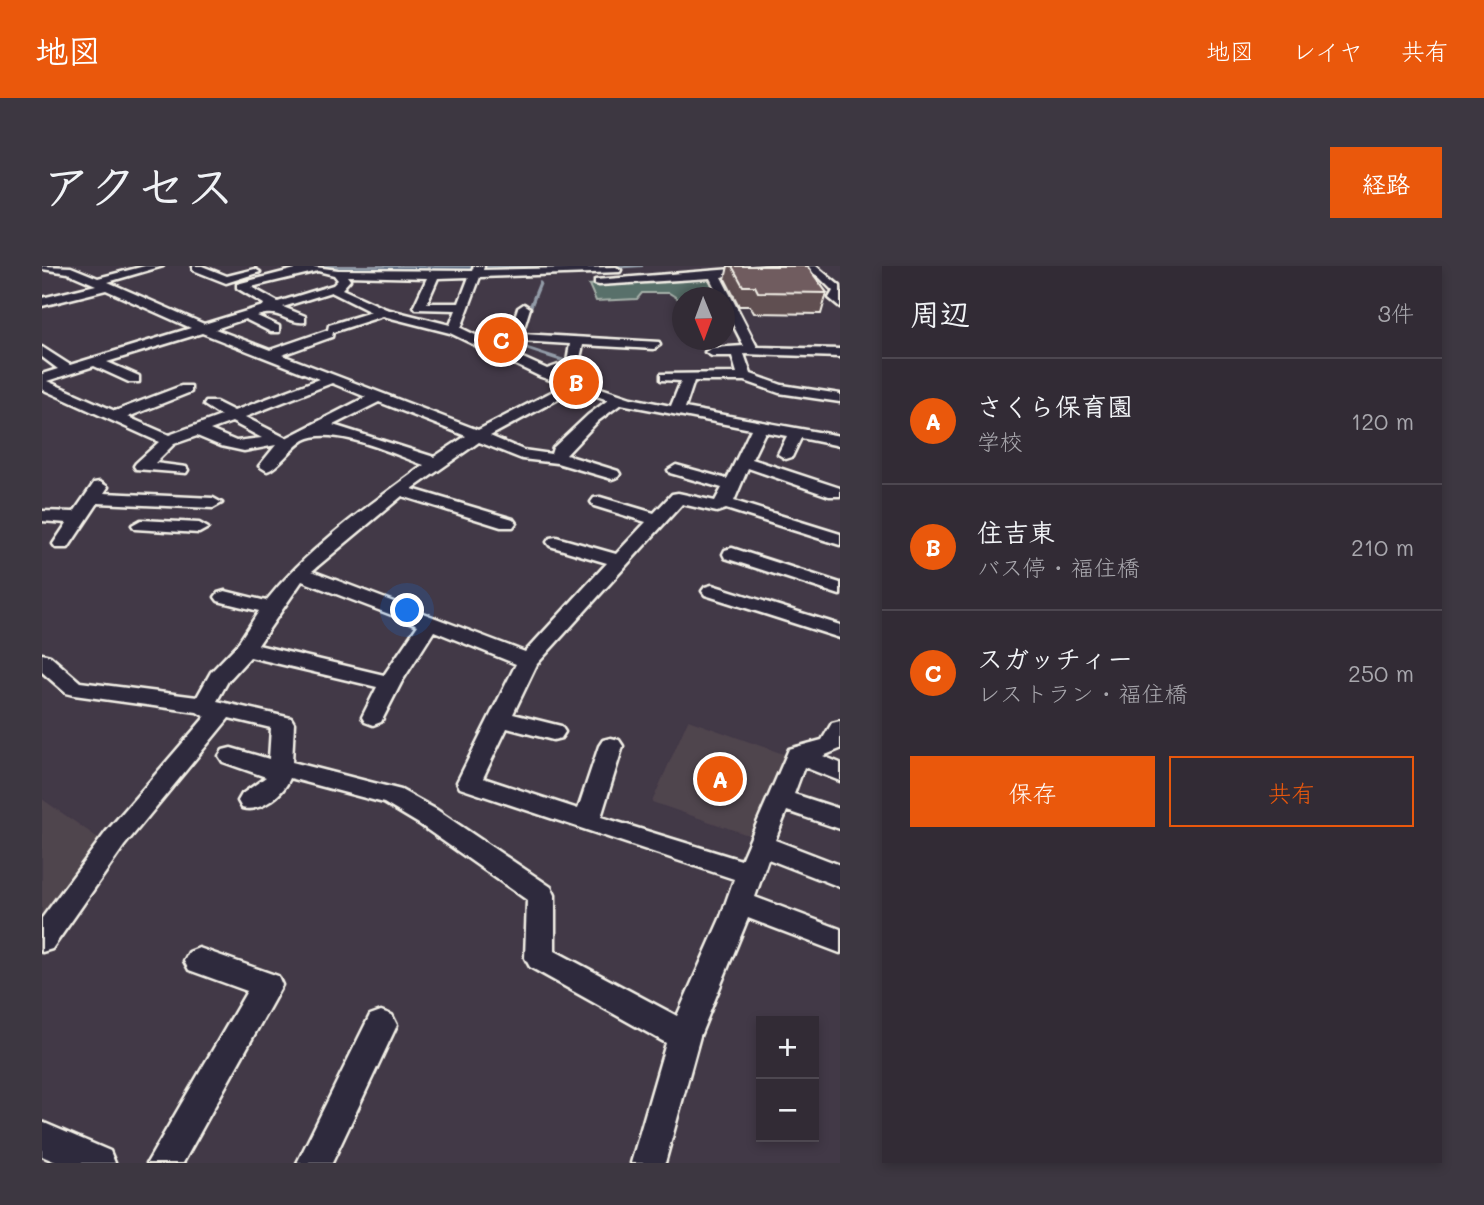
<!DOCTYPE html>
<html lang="ja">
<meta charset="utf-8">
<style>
:root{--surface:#322b35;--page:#3d3741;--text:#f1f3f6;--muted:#a8a7ad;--line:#4d4750;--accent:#ea580c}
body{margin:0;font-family:Mali,"Klee One",sans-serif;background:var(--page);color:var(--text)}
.controls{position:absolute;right:21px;bottom:21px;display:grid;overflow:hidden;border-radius:0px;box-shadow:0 4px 10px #0003}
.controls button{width:63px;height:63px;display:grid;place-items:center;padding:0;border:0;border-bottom:2px solid var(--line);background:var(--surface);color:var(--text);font:35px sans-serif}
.compass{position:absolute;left:630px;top:21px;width:63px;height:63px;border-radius:50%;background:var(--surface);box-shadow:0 4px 10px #0003;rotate:179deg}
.you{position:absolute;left:366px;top:345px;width:24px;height:24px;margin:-18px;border:5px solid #fff;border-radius:50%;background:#1a73e8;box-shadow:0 0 0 10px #1a73e833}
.badge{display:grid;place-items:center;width:46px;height:46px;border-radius:50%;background:var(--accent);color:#fff;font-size:23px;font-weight:700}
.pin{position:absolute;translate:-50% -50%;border:4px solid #fff;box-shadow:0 2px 7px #0006}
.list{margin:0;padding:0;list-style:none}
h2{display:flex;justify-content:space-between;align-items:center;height:91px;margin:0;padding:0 28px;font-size:30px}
h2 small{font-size:23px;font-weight:400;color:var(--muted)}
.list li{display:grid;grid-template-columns:46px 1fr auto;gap:21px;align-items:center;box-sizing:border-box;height:126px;padding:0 28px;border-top:2px solid var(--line)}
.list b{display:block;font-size:26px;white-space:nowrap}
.list p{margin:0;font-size:23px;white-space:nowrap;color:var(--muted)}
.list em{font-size:23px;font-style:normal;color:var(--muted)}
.actions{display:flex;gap:14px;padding:21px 28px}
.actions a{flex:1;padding:16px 0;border:2px solid var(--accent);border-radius:0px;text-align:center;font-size:24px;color:var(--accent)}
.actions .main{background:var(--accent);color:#fff}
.map{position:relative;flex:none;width:798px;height:897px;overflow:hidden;border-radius:0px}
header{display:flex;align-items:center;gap:42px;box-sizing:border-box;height:98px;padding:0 35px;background:var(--accent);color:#fff}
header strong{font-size:33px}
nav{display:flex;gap:38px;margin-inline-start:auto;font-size:24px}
.intro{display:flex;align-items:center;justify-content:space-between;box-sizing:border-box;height:168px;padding:0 42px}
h1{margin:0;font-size:49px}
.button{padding:18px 32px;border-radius:0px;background:var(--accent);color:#fff;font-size:24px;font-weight:700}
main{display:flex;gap:42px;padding:0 42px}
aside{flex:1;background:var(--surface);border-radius:0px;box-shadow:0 4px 10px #0003}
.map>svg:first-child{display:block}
.built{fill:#50444e}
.green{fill:#596f6a;stroke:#a6b0a9;stroke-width:2}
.water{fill:#51627c;stroke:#929ba7;stroke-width:2}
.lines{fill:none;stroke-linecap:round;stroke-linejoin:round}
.stream{stroke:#929ba7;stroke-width:3.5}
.street-casing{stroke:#f4f1e8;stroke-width:5}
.street{fill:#2f2a3d;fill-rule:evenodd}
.wall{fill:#604f51;stroke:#f4f1e8;stroke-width:2}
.building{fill:#705c5e;stroke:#f4f1e8;stroke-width:2}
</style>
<header>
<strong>地図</strong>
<nav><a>地図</a><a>レイヤ</a><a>共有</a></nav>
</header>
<div class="intro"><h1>アクセス</h1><a class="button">経路</a></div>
<main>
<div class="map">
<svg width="798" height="897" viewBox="0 0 798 897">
<rect width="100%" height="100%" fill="#423947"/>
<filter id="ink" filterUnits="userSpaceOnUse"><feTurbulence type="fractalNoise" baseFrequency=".0143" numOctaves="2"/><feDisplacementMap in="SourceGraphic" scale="14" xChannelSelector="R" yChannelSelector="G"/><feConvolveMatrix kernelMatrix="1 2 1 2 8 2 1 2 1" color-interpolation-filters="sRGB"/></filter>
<g filter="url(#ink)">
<!-- built -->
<path class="built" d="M 646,454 L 744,489 L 712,571 L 610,536 Z
M 0,533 L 59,574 L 0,655 Z"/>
<!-- green -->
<path class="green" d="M 668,10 L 677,31 L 640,32 L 640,35 L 627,27 L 600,27 L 595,33 L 554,35 L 547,19 Z"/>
<!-- water -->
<path class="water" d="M 282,0 L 601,0 C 500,7 400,5 298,4 Z"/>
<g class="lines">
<!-- stream -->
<path class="stream" d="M 484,52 L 498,17
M 476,73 L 474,79 L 547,103"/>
<!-- street casing -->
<g class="street-casing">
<path id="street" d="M 0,0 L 29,1 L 56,12 L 103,0 L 121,0 L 66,16 L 162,58 L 221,40 L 222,38 L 195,22 L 195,18 L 265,0 L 296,4 L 430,5 L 432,0 L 442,0 L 441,4 L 574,1 L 579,4 L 578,6 L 438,11 L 419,62 L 462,83 L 476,42 L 482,38 L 488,42 L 480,68 L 617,76 L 618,79 L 612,83 L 541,79 L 536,101 L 517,108 L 589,132 L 629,140 L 639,115 L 619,114 L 619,108 L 695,107 L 690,90 L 670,90 L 663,86 L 670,82 L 702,80 L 682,41 L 682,32 L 678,32 L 668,12 L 557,19 L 553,18 L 553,14 L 728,0 L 774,0 L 798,20 L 798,41 L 787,32 L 791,25 L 776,10 L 764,3 L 679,11 L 715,81 L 798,83 L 798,91 L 702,88 L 709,108 L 740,119 L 798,128 L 798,136 L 737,127 L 703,115 L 652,115 L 643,142 L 798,170 L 798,180 L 759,172 L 750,191 L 744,193 L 736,188 L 745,170 L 723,166 L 710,193 L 798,222 L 798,230 L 787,230 L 706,202 L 692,235 L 798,268 L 798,279 L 684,243 L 675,246 L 640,238 L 495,398 L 471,448 L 519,460 L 523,466 L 519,472 L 511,474 L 465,462 L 441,512 L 536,543 L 557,480 L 561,474 L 569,472 L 577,474 L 581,480 L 559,551 L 699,594 L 747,483 L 780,474 L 790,457 L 798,455 L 798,483 L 781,490 L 798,497 L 798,515 L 762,501 L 752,528 L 798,543 L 798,563 L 745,545 L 733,574 L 798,599 L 798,621 L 726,593 L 713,631 L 798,663 L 798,687 L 706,652 L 658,770 L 623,897 L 589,897 L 624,777 L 488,701 L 483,692 L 485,634 L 377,558 L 342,537 L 248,512 C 241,529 218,547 200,542 L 196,535 L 200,528 L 224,511 L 181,496 L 177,490 L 181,484 L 189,482 L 227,493 L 229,462 L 187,452 L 82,580 L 10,683 L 0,686 L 0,652 L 64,566 L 163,451 L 155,446 L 32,429 L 24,427 L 0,406 L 0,388 L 8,390 L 38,416 L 155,431 L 169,406 L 195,379 L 217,345 L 176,335 L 173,331 L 176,327 L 183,325 L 224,335 C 268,280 326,240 382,199 C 351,188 291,159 262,174 C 249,182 236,202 225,205 L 217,200 L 234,179 L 202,185 L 179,180 L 155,170 L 132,178 L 113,197 L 144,201 L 146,204 L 144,207 L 94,203 L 92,200 L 94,197 L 117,176 L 0,123 L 0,108 L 16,103 L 0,91 L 0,81 L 28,99 L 149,62 L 64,24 L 0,40 L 0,32 L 54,19 L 26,7 L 0,3 ZM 276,5 L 292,9 L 296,14 L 291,19 L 236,36 L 209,21 ZM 305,10 L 385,12 L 372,40 L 374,43 L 414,44 L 408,59 L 344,43 L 300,23 L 308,14 ZM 427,11 L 417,37 L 385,37 L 396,12 ZM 289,26 L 329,46 L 287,59 L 286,64 L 228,84 L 173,63 L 203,53 L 229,66 L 237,66 L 237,60 L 215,50 C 239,42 243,58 263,56 L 263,50 L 241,41 ZM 341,50 L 408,67 L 499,111 L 523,119 L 436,164 L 240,89 L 290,71 L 291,66 ZM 160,67 L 277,113 L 192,145 L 174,136 L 164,136 L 162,139 L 179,150 L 127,169 L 86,151 L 149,126 L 149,120 L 139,120 L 73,145 L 5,115 L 52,100 L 87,116 L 97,116 L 97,110 L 65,96 ZM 478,75 L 528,78 L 525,96 L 505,103 L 472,88 ZM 290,117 L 324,131 L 244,172 L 203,151 ZM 535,123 L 566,134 L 546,149 L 511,182 L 509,188 L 481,184 L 448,170 ZM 337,136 L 424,170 L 392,191 L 291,159 ZM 579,138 L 709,163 L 685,213 L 634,199 L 626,204 L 628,207 L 680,222 L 673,235 L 636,227 L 630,228 L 612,247 L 558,231 L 552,232 L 549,236 L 552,240 L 604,256 L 574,288 L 514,271 L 508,272 L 505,276 L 508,280 L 565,297 L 483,386 L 270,305 L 360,230 L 459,261 L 471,261 L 474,257 L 471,253 L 370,223 L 437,176 L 480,193 L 515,197 L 570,213 L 576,211 L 578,208 L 576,205 L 524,189 L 556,155 ZM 190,156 L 220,172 L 194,175 L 168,164 ZM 260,315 L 376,359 L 342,409 L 216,379 ZM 392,365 L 474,398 L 415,516 L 418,522 L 692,613 L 678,653 L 635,750 L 513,685 L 513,629 L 509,621 L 395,544 L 359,524 L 250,496 L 252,457 L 249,452 L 175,435 L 186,415 L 208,391 L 335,421 L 320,451 L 323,456 L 331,459 L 339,456 L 359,417 Z
M 151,0 L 160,0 L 185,10 L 213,3 L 218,6 L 184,17 L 151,4 Z
M 58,216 L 66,221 L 62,227 L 171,232 L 180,237 L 171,242 L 56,237 L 26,282 L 14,282 L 11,278 L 25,257 L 0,255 L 0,245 L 32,246 L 52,217 Z
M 99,254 L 157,257 L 166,262 L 157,267 L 93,263 L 90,259 Z
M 690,282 L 798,317 L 798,329 L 683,292 L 681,288 L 683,284 Z
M 670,319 L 798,359 L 798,372 L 663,329 L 660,325 L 663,321 Z
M 157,682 L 236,710 L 240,719 L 141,897 L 105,897 L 205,725 L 147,704 L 142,695 L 147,686 Z
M 339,745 L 350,749 L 355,759 L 290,897 L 255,897 L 328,749 Z
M 0,856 L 68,885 L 73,897 L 16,897 L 0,890 Z"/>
</g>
<!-- street -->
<use href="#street" class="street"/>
</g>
<!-- wall -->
<path class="wall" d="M 686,0 L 765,0 L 785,27 L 779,48 L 712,47 L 708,40 L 697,40 L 683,13 Z"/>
<!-- building -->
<path class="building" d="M 690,0 L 765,0 L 785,27 L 716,26 L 713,20 L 701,20 Z"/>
</g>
</svg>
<div class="controls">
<button>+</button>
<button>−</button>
</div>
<svg class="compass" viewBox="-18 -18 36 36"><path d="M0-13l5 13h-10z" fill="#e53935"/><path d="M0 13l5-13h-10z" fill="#a8a7ad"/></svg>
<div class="you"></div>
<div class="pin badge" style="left:678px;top:513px">A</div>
<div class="pin badge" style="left:534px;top:116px">B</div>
<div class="pin badge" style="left:459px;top:74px">C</div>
</div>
<aside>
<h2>周辺<small>3件</small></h2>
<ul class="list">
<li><span class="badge">A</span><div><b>さくら保育園</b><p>学校</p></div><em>120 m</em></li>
<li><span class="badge">B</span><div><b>住吉東</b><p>バス停 · 福住橋</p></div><em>210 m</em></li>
<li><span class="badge">C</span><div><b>スガッチィー</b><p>レストラン · 福住橋</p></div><em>250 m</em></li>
</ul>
<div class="actions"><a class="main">保存</a><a>共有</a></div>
</aside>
</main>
